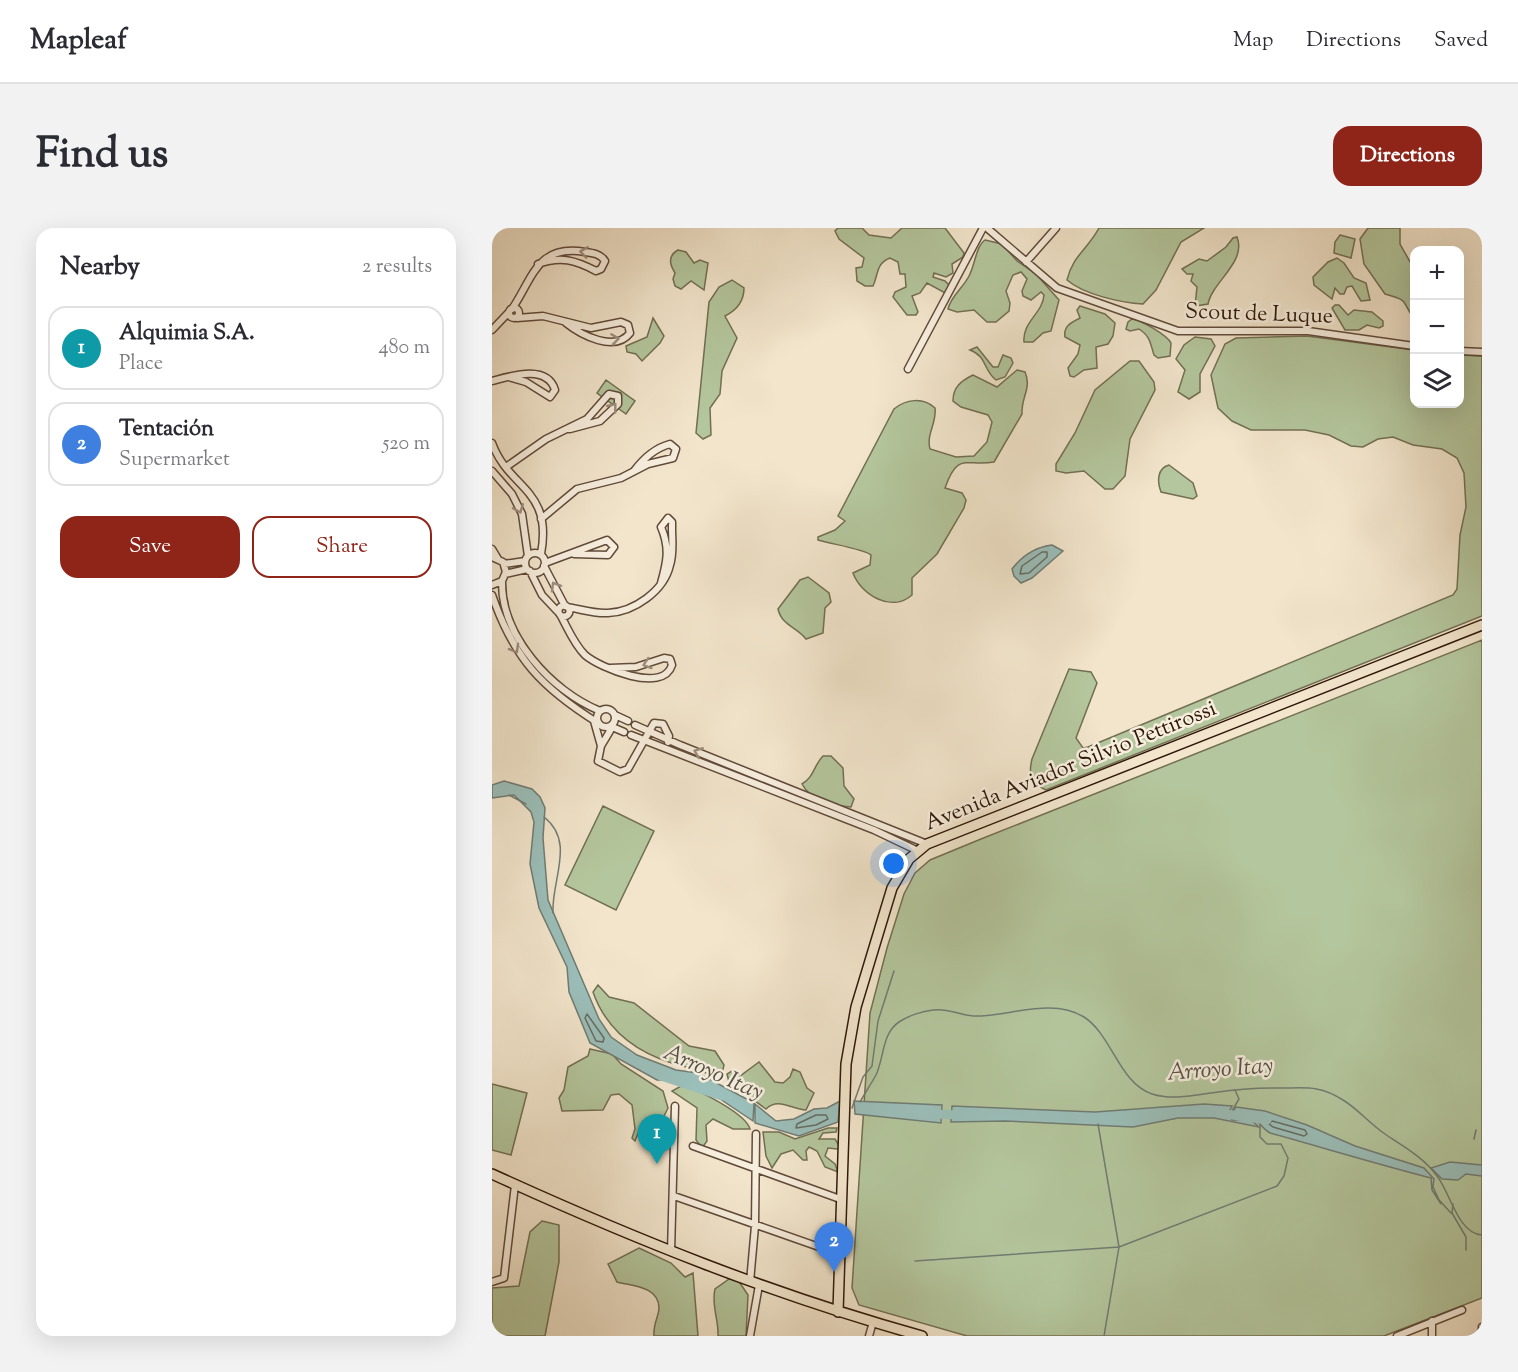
<!DOCTYPE html>
<meta charset="utf-8">
<style>
:root{--surface:#fff;--page:#f2f2f3;--text:#2b2b33;--muted:#7c7c81;--line:#e1e1e2;--accent:#8f2418}
body{margin:0;font-family:"Sorts Mill Goudy",serif;background:var(--page);color:var(--text)}
.controls{position:absolute;right:18px;top:18px;display:grid;overflow:hidden;border-radius:12px;box-shadow:0 6px 24px #0002}
.controls button{width:54px;height:54px;display:grid;place-items:center;padding:0;border:0;border-bottom:2px solid var(--line);background:var(--surface);color:var(--text);font:30px sans-serif}
.you{position:absolute;left:402px;top:636px;width:21px;height:21px;margin:-15px;border:4px solid #fff;border-radius:50%;background:#1a73e8;box-shadow:0 0 0 9px #1a73e833}
.badge{display:grid;place-items:center;width:39px;height:39px;border-radius:50%;background:var(--accent);color:#fff;font-size:20px;font-weight:700}
.pin{position:absolute;translate:-50% -50px;filter:drop-shadow(0 2px 3px #0008)}
.pin::after{content:'';position:absolute;top:32px;width:21px;height:18px;background:inherit;clip-path:polygon(0 0,100% 0,50% 100%)}
.list{margin:0;padding:0;list-style:none}
h2{display:flex;justify-content:space-between;align-items:center;height:78px;margin:0;padding:0 24px;font-size:26px}
h2 small{font-size:20px;font-weight:400;color:var(--muted)}
.list li{display:grid;grid-template-columns:39px 1fr auto;gap:18px;align-items:center;box-sizing:border-box;height:84px;margin:0 12px 12px;padding:0 12px;border:2px solid var(--line);border-radius:18px}
.list b{display:block;font-size:22px;white-space:nowrap}
.list p{margin:0;font-size:20px;white-space:nowrap;color:var(--muted)}
.list em{font-size:20px;font-style:normal;color:var(--muted)}
.actions{display:flex;gap:12px;padding:18px 24px}
.actions a{flex:1;padding:14px 0;border:2px solid var(--accent);border-radius:18px;text-align:center;font-size:21px;color:var(--accent)}
.actions .main{background:var(--accent);color:#fff}
.icon{flex:none;width:33px;height:33px;fill:none;stroke:currentColor;stroke-width:2;stroke-linecap:round;stroke-linejoin:round}
.map{position:relative;flex:none;width:990px;height:1108px;overflow:hidden;border-radius:18px}
header{display:flex;align-items:center;gap:36px;box-sizing:border-box;height:84px;padding:0 30px;background:var(--surface);border-bottom:2px solid var(--line)}
header strong{font-size:28px}
nav{display:flex;gap:33px;margin-inline-start:auto;font-size:21px}
.intro{display:flex;align-items:center;justify-content:space-between;box-sizing:border-box;height:144px;padding:0 36px}
h1{margin:0;font-size:42px}
.button{padding:15px 27px;border-radius:18px;background:var(--accent);color:#fff;font-size:21px;font-weight:700}
main{display:flex;gap:36px;padding:0 36px}
aside{flex:1;background:var(--surface);border-radius:18px;box-shadow:0 6px 24px #0002}
.map>svg:first-child{display:block}
.green{fill:#b4c69d;stroke:#726f53;stroke-width:1.5}
.water{fill:#9bbfba;stroke:#707c73;stroke-width:1.5}
.lines{fill:none;stroke-linecap:round;stroke-linejoin:round}
.shore{stroke:#656c62;stroke-width:1.5}
.stream{stroke:#707c73;stroke-width:1.5}
.river{stroke:#9bbfba;stroke-width:9}
.minor-casing{stroke:#604b3a;stroke-width:9}
.primary-casing{stroke:#2f1809;stroke-width:12}
.minor{stroke:#f7eede;stroke-width:6}
.primary{stroke:#f2e5cc;stroke-width:9}
.oneway{stroke:#9d8e7e}
.labels{text-anchor:middle;dominant-baseline:central;stroke-width:5;stroke-linejoin:round;paint-order:stroke}
.street-label{font-size:22px;fill:#2f1809;stroke:#f7eede}
.water-label{font-size:24px;font-style:italic;fill:#555247;stroke:#f7eede}
</style>
<header>
<strong>Mapleaf</strong>
<nav><a>Map</a><a>Directions</a><a>Saved</a></nav>
</header>
<div class="intro"><h1>Find us</h1><a class="button">Directions</a></div>
<main>
<aside>
<h2>Nearby<small>2 results</small></h2>
<ul class="list">
<li><span class="badge" style="background:#0f9aa8">1</span><div><b>Alquimia S.A.</b><p>Place</p></div><em>480 m</em></li>
<li><span class="badge" style="background:#3f7fe0">2</span><div><b>Tentación</b><p>Supermarket</p></div><em>520 m</em></li>
</ul>
<div class="actions"><a class="main">Save</a><a>Share</a></div>
</aside>
<div class="map">
<svg width="990" height="1108" viewBox="0 0 990 1108">
<rect width="100%" height="100%" fill="#f2e5cc"/>
<filter id="stains"><feTurbulence type="fractalNoise" baseFrequency=".00333" numOctaves="4"/><feColorMatrix values="0 0 0 0 .2 0 0 0 0 .09 0 0 0 0 .02 0 0 0 .5 -.17"/></filter>
<radialGradient id="worn" r=".72"><stop offset=".6" stop-color="#630" stop-opacity="0"/><stop offset="1" stop-color="#630" stop-opacity=".3"/></radialGradient>
<!-- green -->
<path class="green" d="M 346,0 L 370,0 L 377,7 L 399,10 L 410,0 L 453,0 L 472,25 L 471,29 L 460,36 L 461,45 L 454,49 L 442,45 L 441,49 L 453,53 L 459,59 L 455,66 L 435,55 L 428,65 L 420,68 L 426,84 L 424,87 L 415,87 L 401,69 L 403,64 L 414,59 L 413,46 L 408,46 L 406,34 L 398,30 C 384,35 386,48 381,58 L 373,58 L 365,53 L 364,40 L 370,39 L 372,30 L 347,11 L 343,3 Z
M 607,0 L 712,0 L 689,14 L 664,62 L 651,76 C 629,75 591,66 575,52 C 581,27 596,21 607,0 Z
M 876,0 L 908,0 L 908,16 L 922,41 L 922,90 C 907,71 920,74 893,66 L 872,36 L 868,11 Z
M 848,7 L 863,11 L 859,30 L 842,25 L 843,14 Z
M 745,9 C 755,34 720,54 716,76 L 703,78 L 705,59 L 699,53 L 701,46 L 695,46 L 690,41 L 707,31 L 715,33 L 734,19 L 741,10 Z
M 493,12 L 510,16 L 525,33 L 544,46 L 567,72 L 559,103 L 551,105 L 541,114 L 532,114 C 530,94 551,85 552,67 L 549,64 L 539,72 L 531,68 L 530,63 L 535,51 L 529,44 L 521,47 L 514,63 L 518,75 L 517,83 L 504,94 L 495,94 L 482,82 L 465,84 L 456,81 C 459,68 471,60 477,48 C 483,37 484,18 493,12 Z
M 186,22 L 194,24 L 202,35 L 208,32 L 216,35 L 212,62 L 199,53 L 189,61 L 183,58 L 181,51 L 183,45 C 178,37 175,28 186,22 Z
M 845,30 L 852,35 L 862,50 L 874,55 L 878,72 L 869,73 L 860,58 L 855,59 L 852,66 L 848,66 L 843,60 L 840,71 L 822,57 L 821,49 L 836,34 Z
M 240,52 L 252,60 C 252,73 245,82 233,88 L 245,110 L 230,143 L 228,166 L 218,180 L 219,207 L 211,211 L 204,205 L 217,74 L 227,59 Z
M 843,77 L 847,77 L 856,87 L 862,82 L 880,84 L 891,93 L 891,98 L 887,100 L 875,97 L 867,102 L 853,102 L 840,80 Z
M 588,78 L 613,86 L 623,95 L 621,108 L 616,116 L 604,119 L 605,140 L 592,142 L 582,149 L 578,148 L 576,140 L 586,126 L 588,117 L 573,109 C 571,98 580,94 588,90 L 585,82 Z
M 161,90 L 172,108 L 168,115 L 150,133 L 144,126 L 135,124 L 134,118 L 155,109 Z
M 640,91 C 649,92 675,107 679,115 L 678,128 L 666,130 L 662,127 C 658,115 659,109 647,101 L 638,103 L 634,101 L 636,94 Z
M 815,108 L 922,122 L 922,176 L 968,176 L 968,127 L 990,128 L 990,388 L 554,562 C 539,555 536,547 540,531 L 577,441 L 599,444 L 605,455 L 584,510 L 591,520 L 596,519 L 961,367 L 965,361 L 968,307 L 974,279 L 972,245 L 965,230 L 950,221 L 921,217 L 901,209 L 886,211 L 871,219 L 859,218 L 837,207 L 813,202 L 759,202 L 740,193 L 726,180 L 719,147 L 733,116 L 744,110 Z
M 703,109 L 719,111 L 723,118 L 708,146 L 708,164 L 697,171 L 686,164 L 693,142 L 684,131 L 692,117 Z
M 485,119 L 501,139 L 506,139 L 511,127 L 519,130 L 521,135 L 513,149 L 504,152 C 491,142 495,128 478,122 Z
M 638,133 L 647,133 L 662,154 L 663,162 L 638,211 L 633,248 L 621,261 L 613,261 L 592,243 L 574,245 L 564,243 L 564,236 L 583,205 L 603,162 Z
M 525,142 L 533,144 C 540,160 529,169 530,186 L 502,234 C 474,239 466,223 453,260 L 470,265 L 474,272 L 472,280 L 445,326 L 420,350 L 420,367 C 400,385 369,367 361,345 L 378,337 L 379,327 C 372,321 339,316 326,312 L 326,309 L 343,302 L 353,293 L 346,288 L 402,181 C 414,171 431,169 443,180 C 445,195 434,206 438,221 L 464,229 L 482,228 L 495,214 L 500,194 L 496,187 L 469,179 L 461,173 C 461,159 469,153 481,147 L 505,159 Z
M 114,152 L 143,173 L 134,186 L 105,165 Z
M 677,237 L 701,255 L 705,268 L 701,271 L 669,264 C 665,254 665,240 677,237 Z
M 316,349 L 337,365 L 339,374 L 333,380 L 331,405 L 314,411 C 305,399 290,398 286,381 L 308,352 Z
M 990,412 L 990,1070 L 892,1108 L 475,1108 L 367,1077 L 360,1060 L 378,785 L 395,720 L 412,666 L 423,645 L 438,632 L 489,611 Z
M 331,528 L 339,528 L 351,540 L 352,558 L 362,571 L 359,579 C 342,578 318,572 310,556 C 322,549 322,537 331,528 Z
M 111,578 L 162,603 L 124,682 L 73,657 Z
M 106,757 L 117,769 L 142,775 L 197,818 L 223,823 L 232,837 L 230,846 C 216,848 207,842 194,839 C 152,829 116,807 101,764 Z
M 98,821 L 120,826 L 129,836 L 171,863 L 176,880 L 172,888 L 151,893 L 143,913 L 140,910 L 143,901 L 140,877 L 127,866 L 119,867 L 111,882 L 70,883 L 67,870 L 72,862 L 76,839 L 96,828 Z
M 267,834 L 283,854 L 291,855 L 298,849 L 301,841 L 308,844 L 315,860 L 322,865 L 314,882 C 299,881 286,869 274,881 L 237,854 L 235,846 L 240,843 L 248,848 Z
M 0,856 L 35,865 L 19,927 L 0,922 Z
M 189,858 C 205,860 254,886 258,901 L 241,901 L 221,891 L 214,897 L 215,913 L 210,920 L 204,912 L 205,880 L 180,863 Z
M 336,900 L 345,900 L 344,904 L 331,905 L 327,911 L 343,911 L 348,919 L 345,921 L 336,920 L 333,928 L 343,936 L 346,944 L 333,939 L 325,923 L 317,919 L 314,923 L 315,932 L 311,932 L 301,922 L 289,926 L 280,940 L 274,928 L 271,904 L 287,904 L 303,911 Z
M 50,993 L 67,997 L 67,1034 L 53,1108 L 0,1108 L 0,1060 L 27,1058 L 38,1004 Z
M 147,1020 L 179,1035 L 193,1049 L 201,1045 L 206,1108 L 162,1108 C 161,1095 167,1088 167,1080 C 167,1058 139,1058 125,1054 L 116,1036 Z
M 237,1051 L 246,1052 L 256,1067 L 254,1108 L 226,1108 C 227,1092 219,1077 223,1061 Z"/>
<!-- water -->
<path class="water" d="M 560,317 L 571,323 L 540,350 L 529,355 L 522,348 L 520,341 C 530,328 544,319 560,317 Z
M 12,553 L 40,561 L 48,569 L 53,580 L 51,610 L 56,672 L 107,791 L 119,809 L 145,827 L 184,842 L 206,845 L 262,875 L 261,893 L 210,859 L 192,852 L 165,852 L 98,815 L 77,764 L 75,739 L 47,680 L 38,636 L 42,594 L 39,584 L 22,567 L 0,570 L 0,557 Z
M 348,873 L 346,894 L 307,908 L 263,895 L 263,876 L 284,893 L 302,891 L 322,881 L 335,880 Z
M 362,873 L 450,877 L 449,895 L 363,886 Z
M 712,876 L 740,878 L 736,886 L 740,892 L 758,891 L 767,899 L 722,890 L 686,890 L 641,899 L 513,893 L 459,894 L 460,878 L 603,884 Z
M 744,879 L 773,883 L 815,897 L 863,918 L 932,940 L 942,951 L 941,959 L 949,976 L 940,962 L 939,950 C 885,936 832,920 778,905 C 761,895 769,882 743,890 L 739,886 Z
M 958,934 L 990,937 L 990,948 L 974,946 L 966,952 L 950,951 L 939,940 Z"/>
<g class="lines">
<!-- shore -->
<path class="shore" d="M 550,324 L 555,324 L 555,329 L 537,345 L 528,346 L 530,338 Z
M 95,786 L 112,810 L 111,814 L 104,813 L 93,790 Z
M 324,887 L 334,887 L 336,891 L 324,897 L 304,900 L 305,896 Z
M 780,893 L 813,902 L 815,906 L 812,908 L 781,899 L 777,896 Z"/>
<!-- stream -->
<path class="stream" d="M 17,567 L 34,576
M 52,589 C 84,614 59,652 61,685
M 368,874 C 373,865 379,856 384,847 C 392,830 390,805 407,794 C 416,788 430,783 441,782 C 456,780 467,787 481,788 C 516,789 559,769 592,789 C 620,807 627,855 660,866 C 679,872 699,868 719,865 C 740,862 760,860 781,860 C 809,861 825,855 851,872 C 866,881 878,896 893,906 C 912,919 931,929 945,948 C 958,964 966,1006 990,1007
M 360,880 L 371,849 L 380,838 L 386,793 L 402,743
M 982,911 L 984,902
M 948,973 L 959,985
M 961,976 L 960,985 L 974,1009 L 974,1022
M 423,1033 L 627,1019 L 606,896
M 612,1108 L 627,1019 L 785,958 L 792,948 L 796,930 L 789,916 L 775,916 L 768,909 L 768,896 L 757,888 L 742,892 L 738,886 L 747,871 L 743,862"/>
<!-- river -->
<path class="river" d="M 169,848 L 230,868
M 727,885 L 775,892
M 437,886 L 471,887"/>
<!-- minor casing -->
<g class="minor-casing">
<path id="minor" d="M 495,0 L 565,60 L 686,103 L 816,103 L 922,118
M 534,34 L 564,0
M17 85a5 5 0 1 1 10 0a5 5 0 1 1-10 0Z
M 20,81 C 41,50 45,16 93,24 C 101,25 109,26 113,33 L 109,41 L 104,43 C 83,32 69,28 46,36
M 25,90 L 51,88 L 99,100 L 129,94 L 136,97 L 138,105 C 123,125 89,107 74,95
M 0,102 L 17,84
M 968,123 L 990,124
M 416,141 L 491,0
M 0,153 C 19,148 55,136 63,162 L 58,169 L 34,154 L 17,149
M 0,215 C 17,262 61,260 49,326
M 14,239 L 54,211 L 95,191 L 117,166 L 126,168 L 126,176 L 108,193 L 78,201
M 0,243 L 20,266 L 30,286 L 36,328
M 49,291 L 85,261 L 129,250 L 156,236 L 181,230 L 184,221 L 178,216 C 163,220 151,231 142,243
M 0,321 L 6,331
M33 335a10 10 0 1 1 20 0a10 10 0 1 1-20 0Z
M 0,329 L 11,334 L 14,344 L 10,353 L 0,357
M 53,335 L 115,312 L 122,319 L 116,327 L 82,326
M 12,336 L 33,333
M 52,338 L 73,378
M 38,343 L 50,367 L 66,384
M 13,346 L 35,341
M 10,353 C 9,408 59,463 108,483
M 0,367 C 22,431 50,460 106,495
M66.5 383a5.5 5.5 0 1 1 11 0a5.5 5.5 0 1 1-11 0Z
M 75,379 C 88,381 102,386 116,385 C 142,384 172,363 178,337 C 182,325 180,312 180,300 L 180,294 L 176,290 L 169,299 C 178,320 175,334 169,355
M 69,388 C 76,401 82,416 93,427 C 108,440 171,466 180,437 L 178,431 L 172,430 L 144,439 L 118,440
M105 490a9 9 0 1 1 18 0a9 9 0 1 1-18 0Z
M 123,487 L 136,493
M 102,493 L 109,518
M 143,497 L 188,517 L 435,616
M 118,498 L 132,504
M 116,499 L 118,503 L 109,518 L 106,533 L 128,544 L 136,541 L 162,495 L 171,496 L 177,508 L 176,514
M 139,507 L 382,602 L 426,623
M 201,918 L 348,971
M 182,968 L 347,1026
M 179,1024 L 183,878
M 0,1054 L 12,1050 L 23,957
M 258,1054 L 263,998 L 264,906
M 258,1108 L 267,1057
M 377,1108 L 381,1094
M 905,1108 L 970,1082
M 940,1108 L 940,1093
M 990,1108 L 990,1099"/>
</g>
<!-- primary casing -->
<g class="primary-casing">
<path id="primary" d="M 0,946 C 140,1010 281,1067 430,1108
M 346,1084 L 354,836 L 364,779 L 400,660 L 417,631 L 435,616 L 990,397"/>
</g>
<!-- minor -->
<use href="#minor" class="minor"/>
<!-- primary -->
<use href="#primary" class="primary"/>
</g>
<!-- one-way arrows -->
<defs><path id="oneway-chevron" d="M-2-3.5L2.5 0L-2 3.5" fill="none" stroke-width="1.6" stroke-linecap="round" stroke-linejoin="round" transform="scale(1.5)"/></defs>
<g class="oneway">
<use href="#oneway-chevron" transform="translate(92 24) rotate(-172)"/>
<use href="#oneway-chevron" transform="translate(123 111) rotate(-8)"/>
<use href="#oneway-chevron" transform="translate(121 179) rotate(-51)"/>
<use href="#oneway-chevron" transform="translate(27 281) rotate(68)"/>
<use href="#oneway-chevron" transform="translate(63 358) rotate(-121)"/>
<use href="#oneway-chevron" transform="translate(23 421) rotate(60)"/>
<use href="#oneway-chevron" transform="translate(155 436) rotate(162)"/>
<use href="#oneway-chevron" transform="translate(206 524) rotate(-158)"/>
</g>
<g class="labels">
<!-- street labels -->
<g class="street-label">
<text transform="translate(767 87) rotate(2)">Scout de Luque</text>
<text transform="translate(579 539) rotate(-22)">Avenida Aviador Silvio Pettirossi</text>
</g>
<!-- water labels -->
<g class="water-label">
<text transform="translate(728 842) rotate(-4)">Arroyo Itay</text>
<text transform="translate(221 845) rotate(24)">Arroyo Itay</text>
</g>
</g>
<rect width="100%" height="100%" filter="url(#stains)"/>
<rect width="100%" height="100%" fill="url(#worn)"/>
</svg>
<div class="controls">
<button>+</button>
<button>−</button>
<button><svg class="icon" aria-label="layers" viewBox="0 0 24 24"><path d="M12 4l9 5-9 5-9-5zM3 14l9 5 9-5"/></svg></button>
</div>
<div class="you"></div>
<div class="pin badge" style="left:165px;top:936px;background:#0f9aa8">1</div>
<div class="pin badge" style="left:342px;top:1044px;background:#3f7fe0">2</div>
</div>
</main>
